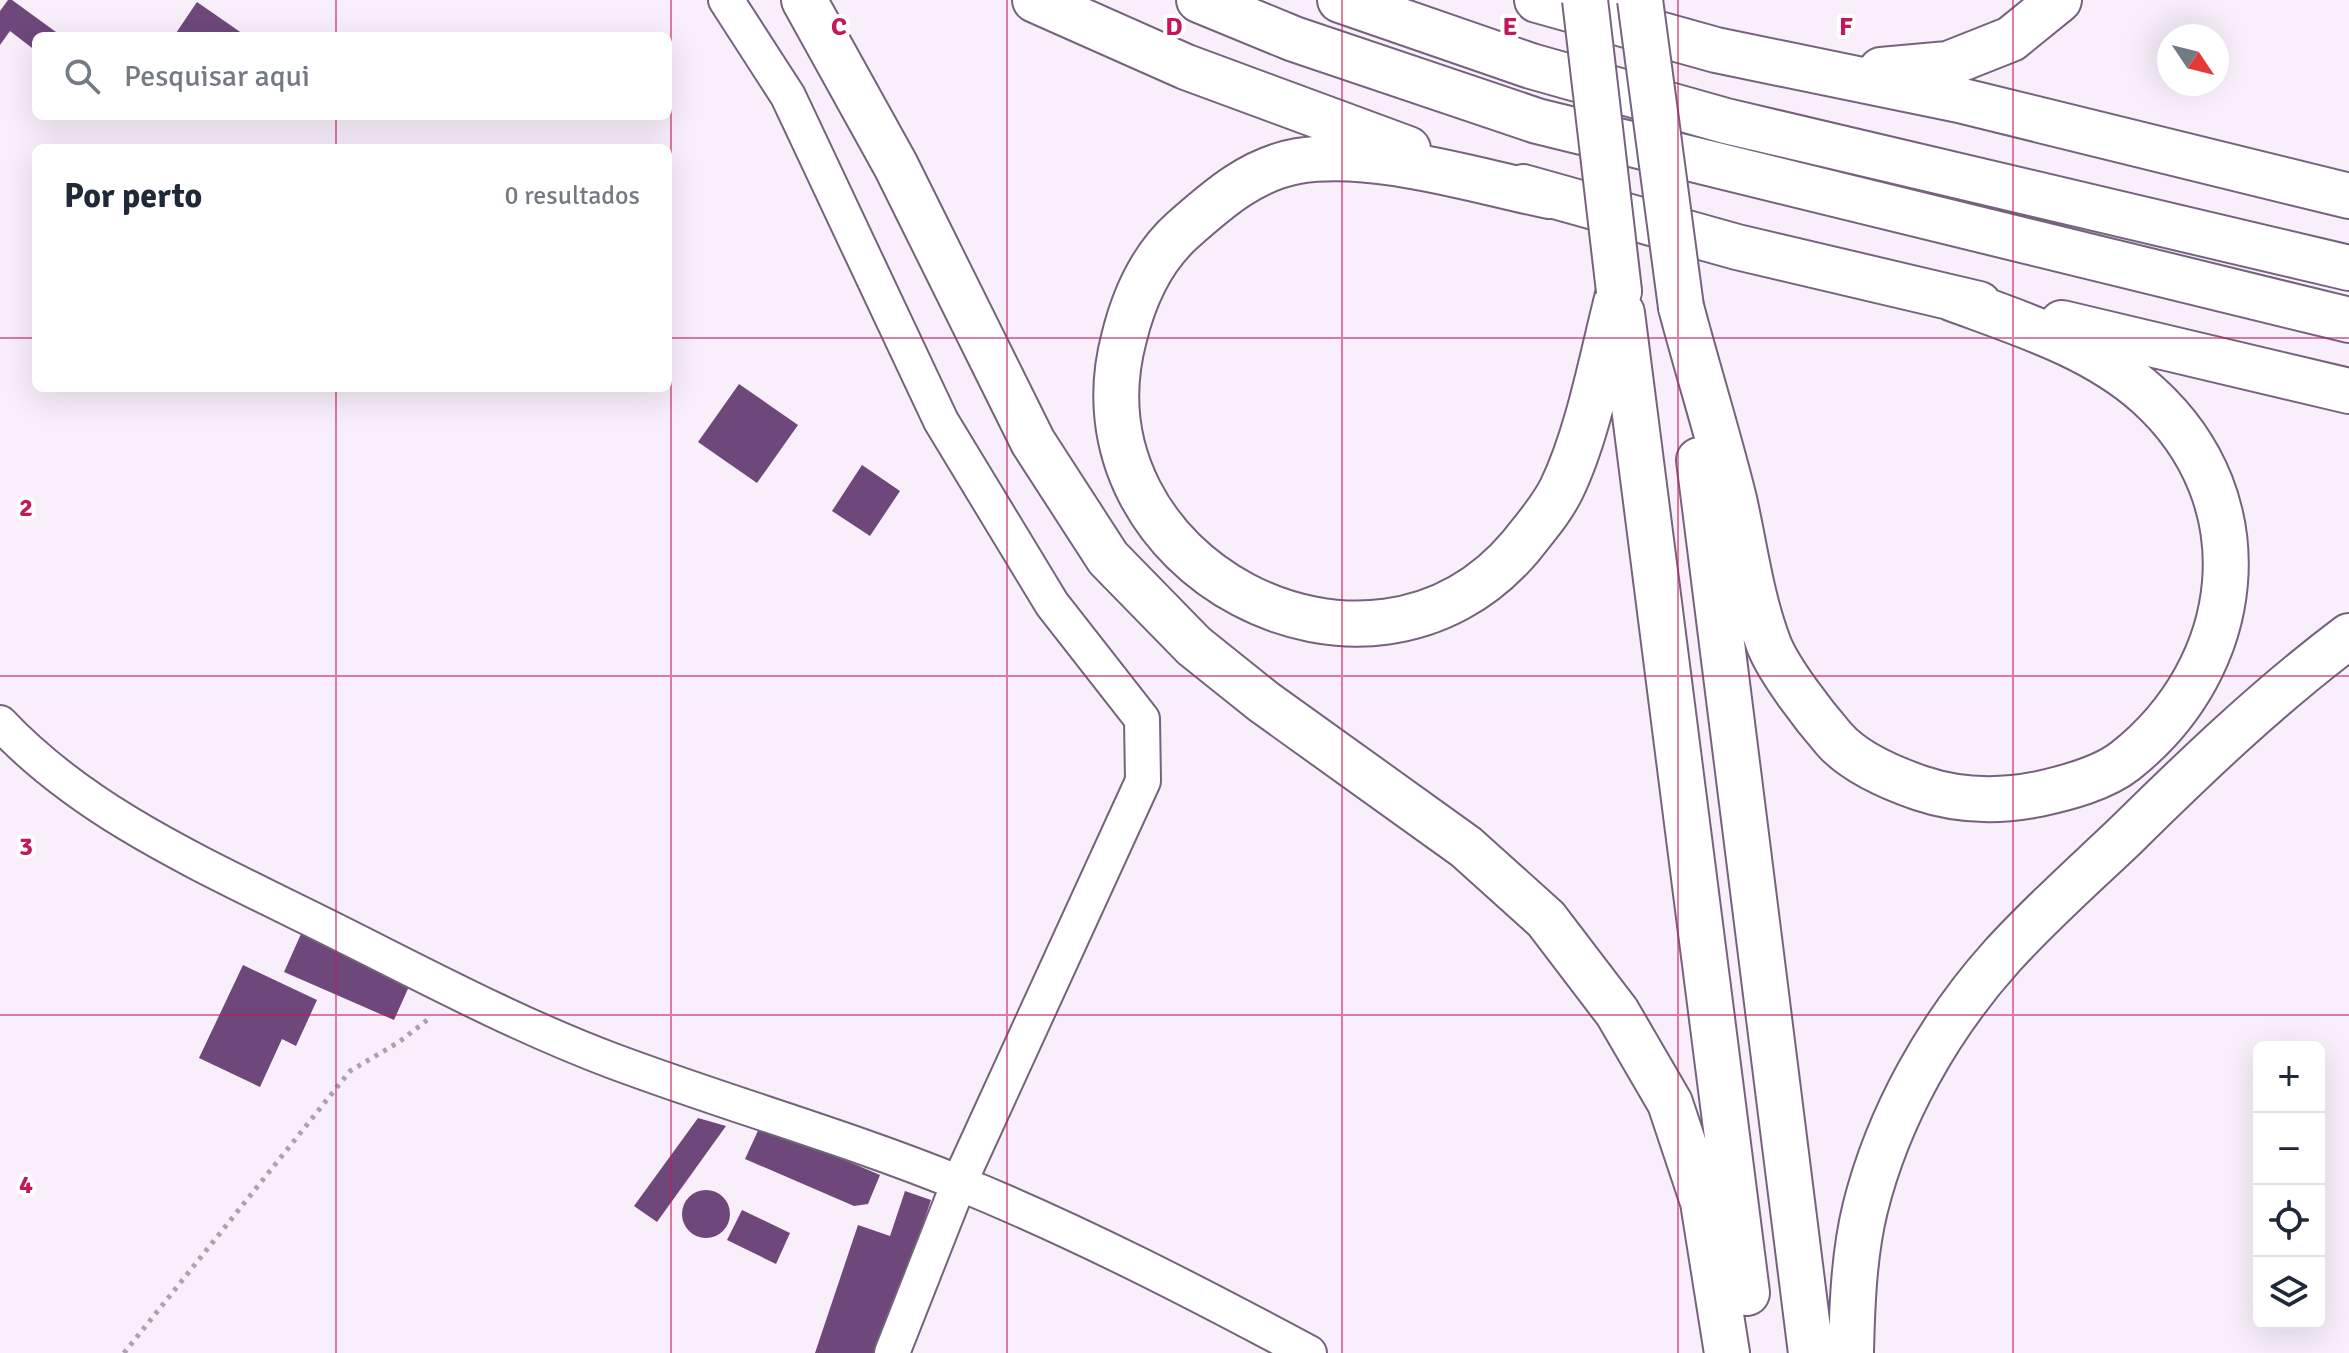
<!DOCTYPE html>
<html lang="pt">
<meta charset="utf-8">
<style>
:root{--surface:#fff;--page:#f2f2f3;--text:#1f2937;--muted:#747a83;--line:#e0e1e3}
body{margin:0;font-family:Signika,sans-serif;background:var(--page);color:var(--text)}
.controls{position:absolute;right:24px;bottom:24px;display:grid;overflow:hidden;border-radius:12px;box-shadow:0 8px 32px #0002}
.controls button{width:72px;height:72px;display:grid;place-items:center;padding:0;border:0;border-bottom:2px solid var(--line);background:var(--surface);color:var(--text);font:40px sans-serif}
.compass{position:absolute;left:2157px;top:24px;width:72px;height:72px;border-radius:50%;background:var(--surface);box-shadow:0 8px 32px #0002;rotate:125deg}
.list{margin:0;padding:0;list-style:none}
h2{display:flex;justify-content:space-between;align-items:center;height:104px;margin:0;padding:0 32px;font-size:34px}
h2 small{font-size:26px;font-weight:400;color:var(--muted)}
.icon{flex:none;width:44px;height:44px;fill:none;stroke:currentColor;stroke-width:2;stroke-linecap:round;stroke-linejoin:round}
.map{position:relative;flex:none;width:2349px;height:1353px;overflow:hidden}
.search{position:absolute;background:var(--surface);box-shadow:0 8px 32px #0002;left:32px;top:32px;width:640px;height:88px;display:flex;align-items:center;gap:20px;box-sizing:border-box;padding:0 28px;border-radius:12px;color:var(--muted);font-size:30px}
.panel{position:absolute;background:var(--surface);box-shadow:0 8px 32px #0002;left:32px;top:144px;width:640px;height:248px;border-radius:12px}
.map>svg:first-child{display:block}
.building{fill:#6e477b}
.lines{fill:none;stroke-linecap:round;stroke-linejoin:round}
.street-casing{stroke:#76627d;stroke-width:38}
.primary-casing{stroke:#76627d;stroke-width:48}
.path{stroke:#aba2ae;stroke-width:5;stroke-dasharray:4 6;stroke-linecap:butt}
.street{stroke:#fff;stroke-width:34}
.primary{stroke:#fff;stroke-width:44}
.primary-bridge-casing{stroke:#76627d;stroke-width:48;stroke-linecap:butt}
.primary-bridge{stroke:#fff;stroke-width:44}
.grid{fill:none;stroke:#c2185b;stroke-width:2;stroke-opacity:0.55}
.grid-label{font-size:26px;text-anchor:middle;font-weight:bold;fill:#c2185b;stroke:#fff;stroke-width:8;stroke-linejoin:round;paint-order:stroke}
</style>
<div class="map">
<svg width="2349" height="1353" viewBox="0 0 2349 1353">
<rect width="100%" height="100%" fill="#f8effb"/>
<!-- building -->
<path class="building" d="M 8,0 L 12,0 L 56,32 L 54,36 L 36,36 L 36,51 L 10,31 L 0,45 L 0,11 Z
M 197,2 L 246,36 L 174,36 Z
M 739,384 L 798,425 L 757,483 L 698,442 Z
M 862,465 L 900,491 L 870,536 L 832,511 Z
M 301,934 L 411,982 L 394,1020 L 284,972 Z
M 243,965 L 317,1000 L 296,1046 L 282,1039 L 260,1087 L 199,1058 Z
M 698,1118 L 726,1126 L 657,1222 L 634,1206 Z
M 761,1124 L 880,1175 L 868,1204 L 854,1206 L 745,1159 Z
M682 1214a24 24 0 1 1 48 0a24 24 0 1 1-48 0Z
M 905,1191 L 931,1200 L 880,1353 L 815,1353 L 858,1225 L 890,1236 Z
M 742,1210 L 790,1233 L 776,1264 L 727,1240 Z"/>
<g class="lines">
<!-- street casing -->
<g class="street-casing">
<path id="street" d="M 726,0 L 788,96 L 941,421 L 1052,604 L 1142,719 L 1143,781 L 959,1183 L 892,1353
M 0,723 C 81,809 190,859 295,911 C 400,962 504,1020 613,1061 C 728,1104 846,1137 959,1183 C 1079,1232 1195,1292 1309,1353"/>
</g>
<!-- primary casing -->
<g class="primary-casing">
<path id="primary" d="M 804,0 L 896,166 L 1033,442 L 1108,558 L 1194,646 L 1264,702 L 1466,847 L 1546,919 L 1617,1012 L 1670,1103 L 1703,1202 L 1727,1353
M 1035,0 L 1186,67 L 1408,149
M 1199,0 L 1294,39 L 1537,121 L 2349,320
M 1340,0 L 1531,66 L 1726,121 L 2349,268
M 1537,0 L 1716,50 L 1959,100 L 2349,196
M 1881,70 L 1948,64 L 2011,39 L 2059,0
M 1523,187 L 1737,247 L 1979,304
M 1549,196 C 1472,180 1375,149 1298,161 C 1252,169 1218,199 1184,229 C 1152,257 1134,297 1124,338 C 1064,564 1369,727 1521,546 C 1535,528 1552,509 1562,488 C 1589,432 1603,352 1619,291
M 1681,307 C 1698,371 1718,435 1734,499 C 1745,548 1751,598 1769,645 C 1780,672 1814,716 1834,739 C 1854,762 1891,778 1920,788 C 1958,801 1999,802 2039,794 C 2066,788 2102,779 2125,761 C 2244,667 2265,501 2148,395 C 2094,346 2018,323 1951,298
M 1622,313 L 1747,1293
M 2062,323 L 2349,391
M 1699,460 L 1811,1353
M 1851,1353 C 1852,1306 1854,1254 1865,1209 C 1888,1116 1939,1026 2002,956 C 2040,914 2083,876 2124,837 C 2195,767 2269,696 2349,636"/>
</g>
<!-- path -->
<path class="path" d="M 124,1353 L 350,1071 L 399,1042 L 431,1017"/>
<!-- street -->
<use href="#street" class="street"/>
<!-- primary -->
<use href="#primary" class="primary"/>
<!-- primary-bridge casing -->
<g class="primary-bridge-casing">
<path id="primary-bridge" d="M 1585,0 L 1619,291
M 1640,0 L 1681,307"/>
</g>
<!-- primary-bridge -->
<use href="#primary-bridge" class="primary-bridge"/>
</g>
<!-- grid -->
<path class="grid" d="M 336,0 L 336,36M 671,0 L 671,1353M 1007,0 L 1007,1353M 1342,0 L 1342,1353M 1678,0 L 1678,1353M 2013,0 L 2013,1353M 336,116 L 336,148M 0,338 L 36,338M 668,338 L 2349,338M 336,388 L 336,1353M 0,676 L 2349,676M 0,1015 L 2349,1015"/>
<g class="grid-label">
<text x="839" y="35">C</text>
<text x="1174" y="35">D</text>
<text x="1510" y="35">E</text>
<text x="1846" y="35">F</text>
<text x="26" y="516">2</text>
<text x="26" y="855">3</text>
<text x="26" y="1193">4</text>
</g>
</svg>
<div class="controls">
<button>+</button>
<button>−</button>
<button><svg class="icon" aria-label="locate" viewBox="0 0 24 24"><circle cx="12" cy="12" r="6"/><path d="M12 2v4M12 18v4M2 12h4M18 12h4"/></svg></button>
<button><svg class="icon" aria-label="layers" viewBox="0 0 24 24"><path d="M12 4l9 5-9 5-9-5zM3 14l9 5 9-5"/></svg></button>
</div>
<svg class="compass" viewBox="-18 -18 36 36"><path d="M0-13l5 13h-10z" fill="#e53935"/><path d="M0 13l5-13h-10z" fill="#747a83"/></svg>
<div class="search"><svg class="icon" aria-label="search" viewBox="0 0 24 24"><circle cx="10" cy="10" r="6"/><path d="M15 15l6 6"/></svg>Pesquisar aqui</div>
<section class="panel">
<h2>Por perto<small>0 resultados</small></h2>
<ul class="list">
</ul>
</section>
</div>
